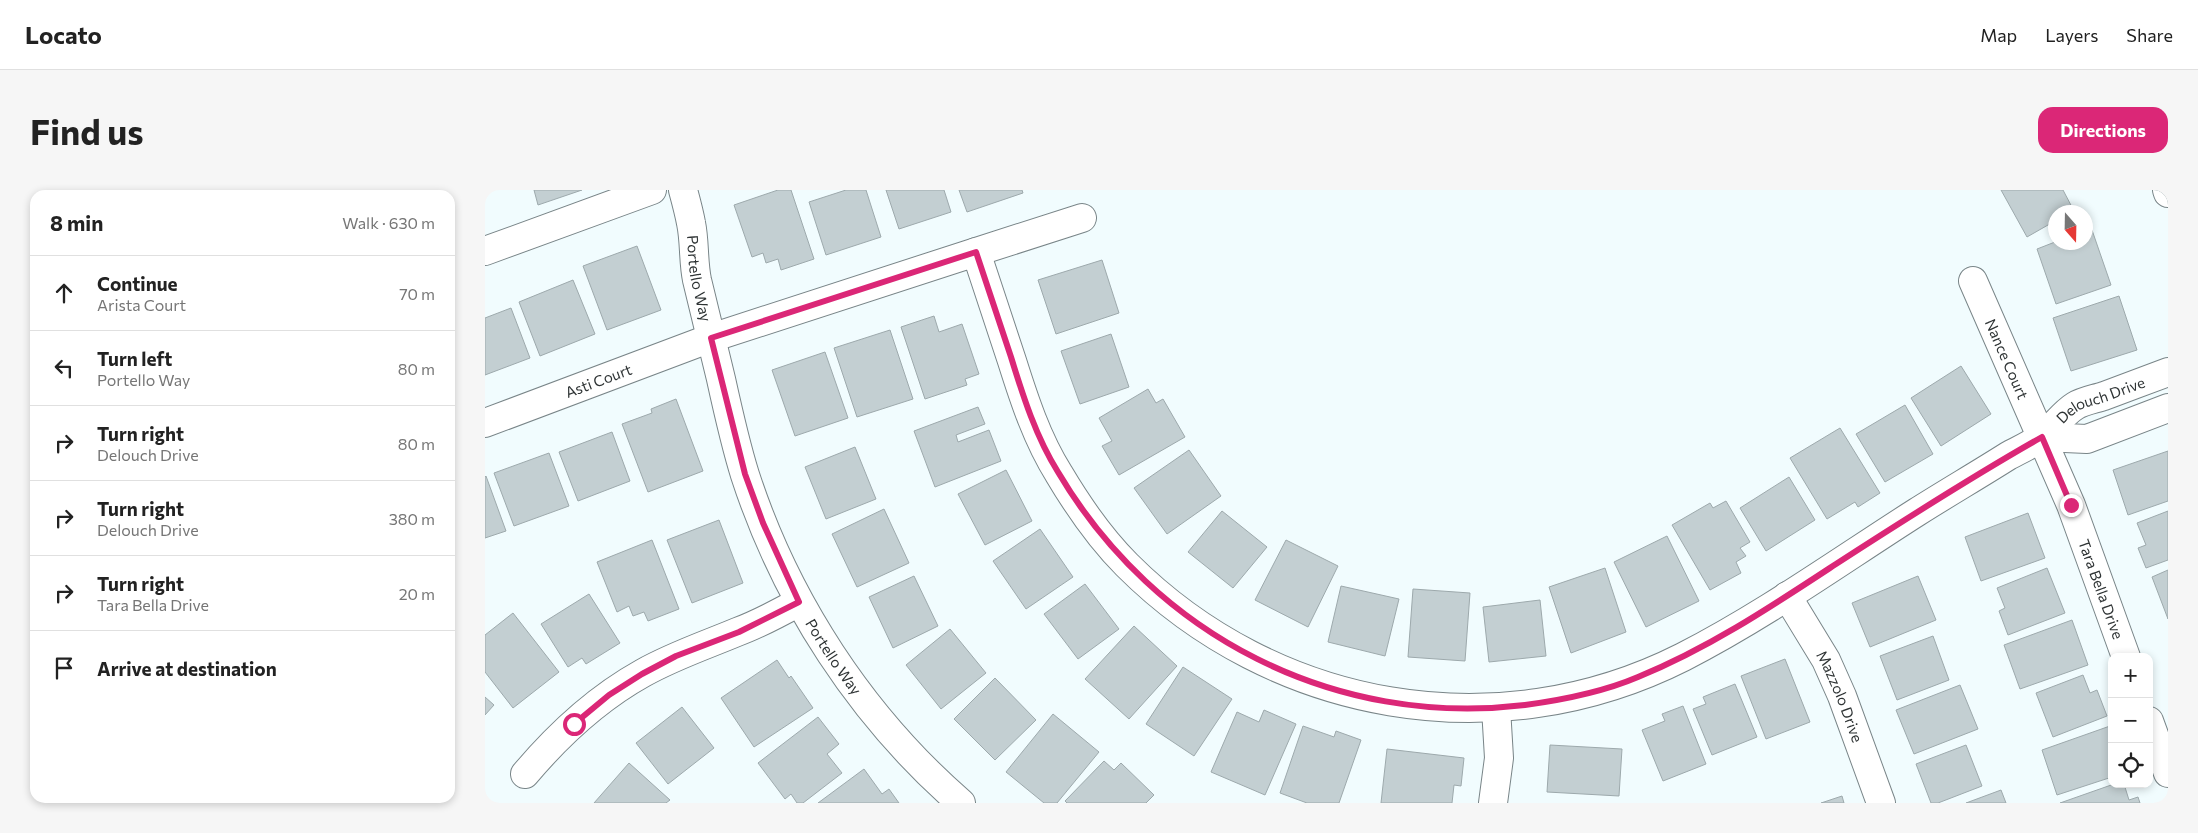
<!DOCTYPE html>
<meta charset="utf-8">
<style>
:root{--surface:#fff;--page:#f6f6f6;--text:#222;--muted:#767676;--line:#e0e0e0;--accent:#db2777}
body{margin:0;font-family:Commissioner,sans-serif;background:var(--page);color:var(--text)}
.controls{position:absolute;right:15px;bottom:15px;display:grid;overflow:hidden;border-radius:10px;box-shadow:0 2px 8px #0003}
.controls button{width:45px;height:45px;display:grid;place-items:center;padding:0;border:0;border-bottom:1px solid var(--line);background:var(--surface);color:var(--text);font:25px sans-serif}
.compass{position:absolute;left:1563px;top:15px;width:45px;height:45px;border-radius:50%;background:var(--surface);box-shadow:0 2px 8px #0003;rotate:160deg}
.stop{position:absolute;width:15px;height:15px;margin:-11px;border:4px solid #db2777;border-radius:50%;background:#fff}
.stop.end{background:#db2777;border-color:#fff;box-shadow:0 1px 5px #0008}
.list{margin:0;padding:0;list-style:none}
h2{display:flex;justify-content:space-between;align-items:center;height:65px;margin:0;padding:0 20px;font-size:21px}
h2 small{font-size:16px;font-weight:400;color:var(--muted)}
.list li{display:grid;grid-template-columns:32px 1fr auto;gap:15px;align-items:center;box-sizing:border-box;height:75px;padding:0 20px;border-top:1px solid var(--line)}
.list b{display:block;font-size:19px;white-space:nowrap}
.list p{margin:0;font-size:16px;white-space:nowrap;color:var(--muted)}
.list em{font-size:16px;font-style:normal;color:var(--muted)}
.icon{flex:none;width:28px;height:28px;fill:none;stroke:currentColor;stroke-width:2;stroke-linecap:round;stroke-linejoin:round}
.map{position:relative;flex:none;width:1683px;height:613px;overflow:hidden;border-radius:15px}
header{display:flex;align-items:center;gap:30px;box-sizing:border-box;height:70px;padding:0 25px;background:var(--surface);border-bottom:1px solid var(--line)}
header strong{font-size:24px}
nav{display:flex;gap:28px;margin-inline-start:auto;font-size:18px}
.intro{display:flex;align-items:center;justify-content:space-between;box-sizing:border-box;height:120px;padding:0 30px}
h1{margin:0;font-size:35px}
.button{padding:12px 22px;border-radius:15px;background:var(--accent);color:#fff;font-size:18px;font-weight:700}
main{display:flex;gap:30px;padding:0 30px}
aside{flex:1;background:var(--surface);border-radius:15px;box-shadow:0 2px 8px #0003}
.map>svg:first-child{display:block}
.building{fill:#c3cfd2;stroke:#9da9ac}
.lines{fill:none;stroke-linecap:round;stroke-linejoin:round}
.minor-casing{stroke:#798588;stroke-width:30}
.minor{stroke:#fff;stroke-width:28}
.route{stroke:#db2777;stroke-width:6}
.labels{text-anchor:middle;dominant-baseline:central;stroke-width:4;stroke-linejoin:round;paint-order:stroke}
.street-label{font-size:15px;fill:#2f3435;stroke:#fff}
</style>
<header>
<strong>Locato</strong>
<nav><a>Map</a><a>Layers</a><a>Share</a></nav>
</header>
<div class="intro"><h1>Find us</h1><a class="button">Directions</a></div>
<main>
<aside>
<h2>8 min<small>Walk · 630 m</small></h2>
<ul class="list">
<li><svg class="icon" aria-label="ahead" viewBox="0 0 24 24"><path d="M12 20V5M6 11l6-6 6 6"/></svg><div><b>Continue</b><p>Arista Court</p></div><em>70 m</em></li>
<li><svg class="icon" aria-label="left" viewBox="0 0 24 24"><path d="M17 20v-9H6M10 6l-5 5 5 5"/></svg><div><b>Turn left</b><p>Portello Way</p></div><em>80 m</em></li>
<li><svg class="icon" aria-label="right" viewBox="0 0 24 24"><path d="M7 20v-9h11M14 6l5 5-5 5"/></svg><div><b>Turn right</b><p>Delouch Drive</p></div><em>80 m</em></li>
<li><svg class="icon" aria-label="right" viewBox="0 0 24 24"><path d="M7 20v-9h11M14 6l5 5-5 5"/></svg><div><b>Turn right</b><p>Delouch Drive</p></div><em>380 m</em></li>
<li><svg class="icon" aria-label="right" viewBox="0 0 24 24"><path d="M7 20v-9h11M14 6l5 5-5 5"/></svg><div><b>Turn right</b><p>Tara Bella Drive</p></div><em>20 m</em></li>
<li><svg class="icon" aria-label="arrive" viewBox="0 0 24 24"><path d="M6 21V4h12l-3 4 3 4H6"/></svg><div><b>Arrive at destination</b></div></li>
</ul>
</aside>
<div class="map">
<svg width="1683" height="613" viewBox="0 0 1683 613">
<rect width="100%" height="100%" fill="#f1fcfe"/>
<!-- building -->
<path class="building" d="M 49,0 L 97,0 L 53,15 Z
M 293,0 L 306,0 L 329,69 L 296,80 L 293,69 L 281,73 L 278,63 L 267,67 L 249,15 Z
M 361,0 L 381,0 L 396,47 L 341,65 L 324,12 Z
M 401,0 L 459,0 L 466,22 L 414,39 Z
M 474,0 L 537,0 L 538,3 L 482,22 Z
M 1516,0 L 1578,0 L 1589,21 L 1586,22 L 1570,22 L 1570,31 L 1542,47 Z
M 1607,40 L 1626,95 L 1571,114 L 1552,59 L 1570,52 L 1600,52 L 1600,42 Z
M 152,56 L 176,120 L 122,140 L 98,76 Z
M 617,70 L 634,123 L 571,144 L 553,90 Z
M 88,90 L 110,144 L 55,166 L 34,112 Z
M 1634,106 L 1652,160 L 1586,181 L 1568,128 Z
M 26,118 L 45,168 L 0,185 L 0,128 Z
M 449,126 L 454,142 L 477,134 L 494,184 L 480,189 L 482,195 L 440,209 L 416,137 Z
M 405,140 L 428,209 L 372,227 L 349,158 Z
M 626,144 L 644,197 L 595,214 L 576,161 Z
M 340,162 L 363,228 L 310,246 L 287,180 Z
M 1476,176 L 1506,224 L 1456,256 L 1426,208 Z
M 663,199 L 671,213 L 678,209 L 700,247 L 634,285 L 617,256 L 627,251 L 614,228 Z
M 191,209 L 218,281 L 163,302 L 137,234 L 167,223 L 166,219 Z
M 1420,215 L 1448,264 L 1400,292 L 1371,244 Z
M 493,217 L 500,234 L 471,245 L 473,252 L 504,240 L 516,271 L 450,297 L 429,241 Z
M 1355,238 L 1395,303 L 1373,317 L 1370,312 L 1342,329 L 1305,268 Z
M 127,242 L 145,291 L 93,311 L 74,262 Z
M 370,257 L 391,309 L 341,329 L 320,277 Z
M 704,260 L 736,306 L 682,344 L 649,298 Z
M 1683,261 L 1683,311 L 1643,325 L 1628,280 Z
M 64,263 L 84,316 L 29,336 L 9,283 Z
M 521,280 L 547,331 L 500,355 L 473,304 Z
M 1,286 L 21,341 L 0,348 L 0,287 Z
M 1304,287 L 1330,330 L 1281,361 L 1255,318 Z
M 1241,311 L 1265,352 L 1255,358 L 1261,366 L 1251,372 L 1256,383 L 1225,400 L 1187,335 L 1225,313 L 1228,318 Z
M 399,319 L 424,373 L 372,397 L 347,344 Z
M 737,321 L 782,357 L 748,398 L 703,362 Z
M 1683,321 L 1683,370 L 1661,378 L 1653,358 L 1661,355 L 1652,333 Z
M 1543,323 L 1560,368 L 1496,391 L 1480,347 Z
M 234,330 L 258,393 L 207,413 L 182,350 Z
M 555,339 L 588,387 L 541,419 L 508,371 Z
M 1182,346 L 1214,411 L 1161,437 L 1129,372 Z
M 167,350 L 194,419 L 163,431 L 159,422 L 148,426 L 144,416 L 132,422 L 112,372 Z
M 801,350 L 853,376 L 823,437 L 770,410 Z
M 1120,378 L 1141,442 L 1086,463 L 1064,397 Z
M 1562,378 L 1580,423 L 1523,445 L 1514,421 L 1520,418 L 1512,398 Z
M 1683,380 L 1683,429 L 1667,387 Z
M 429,386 L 453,436 L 408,458 L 384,407 Z
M 1433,386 L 1451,430 L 1385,457 L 1367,413 Z
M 600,394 L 634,439 L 593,469 L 559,424 Z
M 856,396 L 914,409 L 900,466 L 843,452 Z
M 928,399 L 985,403 L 980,471 L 923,467 Z
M 104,404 L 135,453 L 101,474 L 97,468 L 83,477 L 56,434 Z
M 1055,410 L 1061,466 L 1004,472 L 998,417 Z
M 28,423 L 74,482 L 28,518 L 0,482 L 0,445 Z
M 1587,430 L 1603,475 L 1535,499 L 1519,455 Z
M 649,436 L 692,476 L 644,529 L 600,489 Z
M 465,439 L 501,483 L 456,519 L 421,475 Z
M 1448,446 L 1464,490 L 1412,510 L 1395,466 Z
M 1300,469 L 1325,532 L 1281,549 L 1256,486 Z
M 292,470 L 304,488 L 306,486 L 328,518 L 269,557 L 236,508 Z
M 698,477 L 747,509 L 709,566 L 661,534 Z
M 1598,485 L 1605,503 L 1612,500 L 1622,526 L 1568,547 L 1551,503 Z
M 510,488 L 551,530 L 510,570 L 469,529 Z
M 1250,494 L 1272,547 L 1227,565 L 1208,519 L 1221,514 L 1218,507 Z
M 1475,495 L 1493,539 L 1429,564 L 1411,520 Z
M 0,507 L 9,515 L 0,525 Z
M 1198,516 L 1221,574 L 1178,591 L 1157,540 L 1180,531 L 1177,524 Z
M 197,517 L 229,558 L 183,594 L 151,553 Z
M 779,520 L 811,534 L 780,605 L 726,582 L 752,522 L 774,532 Z
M 568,524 L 614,562 L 572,613 L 559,613 L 521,582 Z
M 333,527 L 354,554 L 342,564 L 357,583 L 318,613 L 312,613 L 306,604 L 300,609 L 273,573 Z
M 818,536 L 849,547 L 851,541 L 876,550 L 854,613 L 822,613 L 795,603 Z
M 1625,536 L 1627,587 L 1572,605 L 1557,560 Z
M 1065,555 L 1137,559 L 1134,606 L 1062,602 Z
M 1481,555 L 1497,596 L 1453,613 L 1446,613 L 1431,574 Z
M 902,559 L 979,568 L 976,596 L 969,595 L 967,613 L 896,613 Z
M 619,571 L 629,580 L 636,573 L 669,605 L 661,613 L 582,613 L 580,611 Z
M 144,573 L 185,610 L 181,613 L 109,613 Z
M 379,579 L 397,604 L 404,599 L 414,613 L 333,613 Z
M 1629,594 L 1639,594 L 1644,610 L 1653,607 L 1655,613 L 1575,613 Z
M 1516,600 L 1521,613 L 1481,613 Z
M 1357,606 L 1359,613 L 1336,613 Z"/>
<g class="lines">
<!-- minor casing -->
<g class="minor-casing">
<g id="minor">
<path id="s1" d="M 198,0 C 201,11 204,22 206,33 C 210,52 208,71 212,90 C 220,123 228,156 236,189 C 243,221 250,253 260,285 C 301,411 376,526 476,613"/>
<path d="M 1682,0 L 1683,3"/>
<path d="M 0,61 L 167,0"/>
<path d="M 491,62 L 597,28"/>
<path id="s2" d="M 1488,91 L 1586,315 L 1641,467"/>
<path id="s3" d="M 0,233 L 226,148 L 491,62 C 503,98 515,135 527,171 C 539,209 552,249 574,284 C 593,316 615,348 642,375 C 789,522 1012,561 1198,467 C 1280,425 1355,371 1432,322 C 1462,303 1493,285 1523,266 C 1534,260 1546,255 1556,247 C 1568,239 1577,224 1590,216 C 1598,211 1610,209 1619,206 C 1640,198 1662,190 1683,182"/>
<path d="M 1557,247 L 1602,249 L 1683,218"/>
<path id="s4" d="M 1302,406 L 1341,470 L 1357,506 L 1396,613"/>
<path d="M 1664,531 L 1683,583"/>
<path d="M 40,584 C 73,545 113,508 158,483 C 188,466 221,455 252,442 C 274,434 294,423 314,412"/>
<path d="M 1008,613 L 1014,568 L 1011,518"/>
</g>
</g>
<!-- minor -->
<use href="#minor" class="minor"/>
</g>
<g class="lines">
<!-- route -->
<path class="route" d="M 89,534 L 124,505 L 157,484 L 191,466 L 254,442 L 314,412 L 278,333 L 260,284 L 226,148 L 491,62 C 503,97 514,132 526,167 C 538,206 551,247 573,282 C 670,446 850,538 1040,515 C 1077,510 1118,502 1153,487 C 1224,458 1287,416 1351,374 C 1419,330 1486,287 1557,247 L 1586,315"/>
</g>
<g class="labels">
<!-- street labels -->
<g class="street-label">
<text stroke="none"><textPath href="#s1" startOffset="90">Portello Way</textPath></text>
<text stroke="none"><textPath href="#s2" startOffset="85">Nance Court</textPath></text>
<text stroke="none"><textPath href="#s3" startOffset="121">Asti Court</textPath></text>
<text stroke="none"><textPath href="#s3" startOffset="1966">Delouch Drive</textPath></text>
<text stroke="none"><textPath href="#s2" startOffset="334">Tara Bella Drive</textPath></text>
<text stroke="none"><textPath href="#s1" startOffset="495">Portello Way</textPath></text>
<text stroke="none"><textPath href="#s4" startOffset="114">Mazzolo Drive</textPath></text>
</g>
</g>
</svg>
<div class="controls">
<button>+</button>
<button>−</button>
<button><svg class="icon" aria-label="locate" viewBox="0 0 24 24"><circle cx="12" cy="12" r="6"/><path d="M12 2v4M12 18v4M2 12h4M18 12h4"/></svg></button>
</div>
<svg class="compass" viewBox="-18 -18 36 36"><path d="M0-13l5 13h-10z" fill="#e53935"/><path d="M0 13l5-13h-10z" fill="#767676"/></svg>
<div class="stop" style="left:89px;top:534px"></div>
<div class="stop end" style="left:1586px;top:315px"></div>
</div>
</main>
